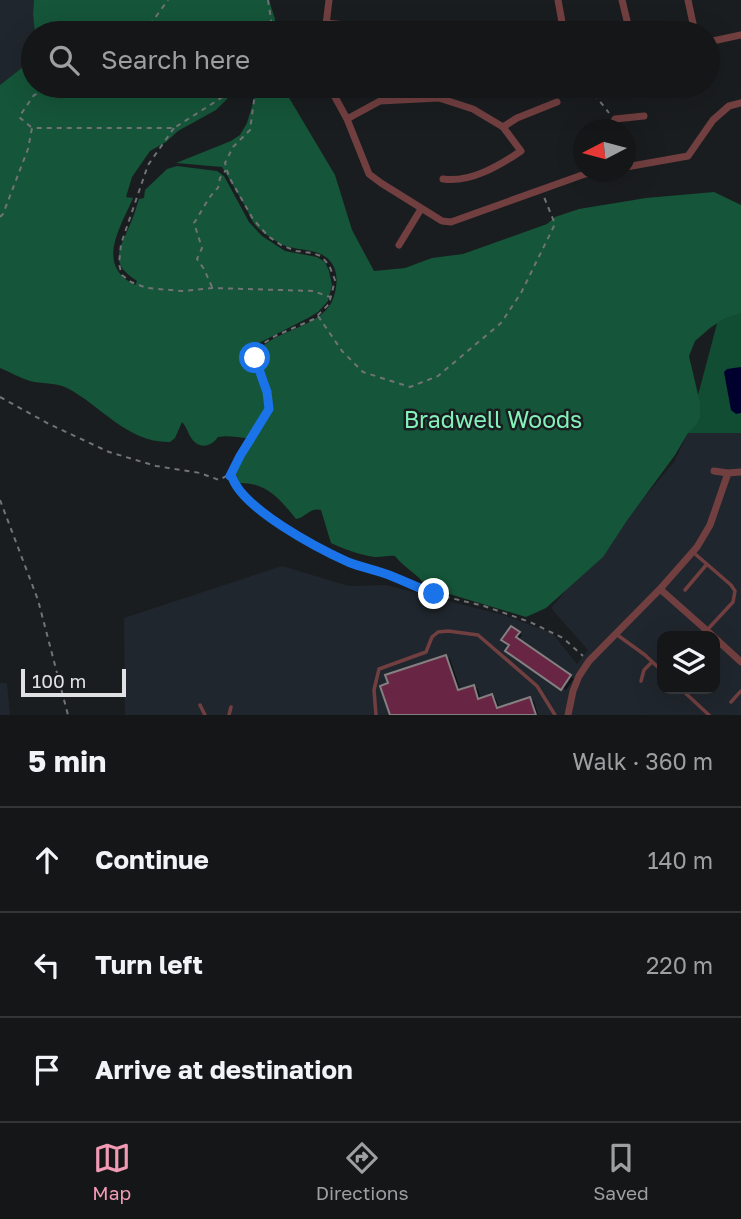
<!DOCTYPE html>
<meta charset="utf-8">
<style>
:root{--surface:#141617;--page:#1d1f20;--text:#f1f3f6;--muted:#9d9fa1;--line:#333536;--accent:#f09ab4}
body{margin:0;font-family:"Golos Text",sans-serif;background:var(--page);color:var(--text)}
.controls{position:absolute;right:21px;bottom:21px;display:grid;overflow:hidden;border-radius:14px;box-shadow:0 7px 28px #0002}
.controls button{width:63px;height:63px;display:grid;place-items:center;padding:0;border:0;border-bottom:2px solid var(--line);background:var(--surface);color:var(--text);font:35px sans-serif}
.compass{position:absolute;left:573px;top:119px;width:63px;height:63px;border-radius:50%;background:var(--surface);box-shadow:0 7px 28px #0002;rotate:264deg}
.scale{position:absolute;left:21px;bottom:18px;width:105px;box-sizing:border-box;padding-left:7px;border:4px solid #e0e1e3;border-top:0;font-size:19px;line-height:24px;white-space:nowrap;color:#e0e1e3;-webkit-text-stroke:5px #1a1d1f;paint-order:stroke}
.stop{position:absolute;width:21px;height:21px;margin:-16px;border:5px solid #1a73e8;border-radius:50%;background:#fff}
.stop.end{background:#1a73e8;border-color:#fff;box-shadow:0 2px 7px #0008}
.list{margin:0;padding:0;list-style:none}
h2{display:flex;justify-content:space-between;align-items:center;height:91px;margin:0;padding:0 28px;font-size:30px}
h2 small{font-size:23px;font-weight:400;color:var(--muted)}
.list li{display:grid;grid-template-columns:46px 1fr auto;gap:21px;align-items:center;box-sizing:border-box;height:105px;padding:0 28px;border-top:2px solid var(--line)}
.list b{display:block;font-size:26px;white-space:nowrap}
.list em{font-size:23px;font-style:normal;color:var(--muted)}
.icon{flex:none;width:38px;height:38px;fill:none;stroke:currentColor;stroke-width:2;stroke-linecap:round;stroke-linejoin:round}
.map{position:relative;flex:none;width:741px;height:715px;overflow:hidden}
.search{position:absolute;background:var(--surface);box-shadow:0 7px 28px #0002;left:21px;right:21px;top:21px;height:77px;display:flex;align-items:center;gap:18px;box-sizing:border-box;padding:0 24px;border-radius:38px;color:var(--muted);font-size:26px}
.sheet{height:406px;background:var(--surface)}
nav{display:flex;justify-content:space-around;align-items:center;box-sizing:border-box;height:98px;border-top:2px solid var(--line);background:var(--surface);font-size:19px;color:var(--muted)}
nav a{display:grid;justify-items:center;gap:4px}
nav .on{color:var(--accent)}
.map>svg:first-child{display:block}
.built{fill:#20262d;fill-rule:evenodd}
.green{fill:#104d33}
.forest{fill:#155539}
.water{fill:#00002f}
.shadow{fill:#0007}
.building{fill:#682644;stroke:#848081;stroke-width:2}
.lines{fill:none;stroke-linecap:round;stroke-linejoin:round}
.path{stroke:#717375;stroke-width:2;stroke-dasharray:5 5;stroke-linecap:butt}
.lane{stroke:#723f40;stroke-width:3.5}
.street{stroke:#723f40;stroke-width:7}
.route{stroke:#1a73e8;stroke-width:9}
.labels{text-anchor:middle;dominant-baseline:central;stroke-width:5;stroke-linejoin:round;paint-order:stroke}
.park-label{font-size:23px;fill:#83f2ba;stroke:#1a1d1f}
</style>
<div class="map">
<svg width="741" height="715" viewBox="0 0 741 715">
<rect width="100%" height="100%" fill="#1a1d1f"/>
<!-- built -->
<path class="built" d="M 0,0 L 34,0 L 33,14 L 35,33 L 33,33 L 33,53 L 28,63 L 0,85 Z
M 688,433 L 741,433 L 741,715 L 125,715 L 124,618 L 282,566 L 349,586 L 386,585 L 503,615 L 552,633 L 577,664 L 588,650 L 551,608 L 674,462 ZM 662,636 L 715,636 L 715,689 L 662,689 Z
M 0,683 L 7,683 L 10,715 L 0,715 Z"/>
<!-- green -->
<path class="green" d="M 741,233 L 741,433 L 688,433 Z"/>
<!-- forest -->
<path class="forest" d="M 34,0 L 269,0 L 275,19 L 276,33 L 35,33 L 33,14 Z
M 33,53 L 33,86 L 235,86 L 227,99 L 216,110 L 178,131 L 166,142 L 150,151 L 132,177 L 126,197 L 133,198 C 125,218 104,250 118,271 C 122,277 129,282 135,285 L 137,281 C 110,264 118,252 129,227 C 133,218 136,209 139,199 L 144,198 L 145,190 L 167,169 L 177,166 L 217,171 L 224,176 L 249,222 L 262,236 L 285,251 L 317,257 L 325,262 L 329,271 L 332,285 L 328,301 L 318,312 L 308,318 L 257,344 C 247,369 272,384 266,409 C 263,419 254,429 248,438 C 238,438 229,435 218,437 C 212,446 200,450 192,439 C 188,434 187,427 182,422 L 175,438 L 170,442 C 127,443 102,406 67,388 C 54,382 42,384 30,381 C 20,378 10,372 0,368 L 0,85 L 28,63 Z
M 258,86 L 280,86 L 288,96 L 335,175 L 352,230 L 374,271 L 405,268 L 432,258 L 463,254 L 547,224 L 555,217 L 579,209 L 646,198 L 714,192 L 741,205 L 741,313 L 725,318 L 710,328 L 695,341 L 689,356 L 700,403 L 700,417 L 696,425 L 688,433 L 675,455 L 628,519 L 603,557 L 546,608 L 526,617 L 426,587 C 419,574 404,568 395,556 C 388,555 383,557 377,557 C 366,557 341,548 331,543 L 321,510 C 310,507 305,518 296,519 C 279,498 266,482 238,483 L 237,476 L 230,472 L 267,420 C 273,407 271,392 267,379 C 265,371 256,362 258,354 C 266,331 322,329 333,299 C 340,280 338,258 315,252 C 305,249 293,249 283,245 C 275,241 263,233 257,227 C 252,222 249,214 246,208 C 238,194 230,180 222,167 L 176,163 L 231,141 L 240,135 L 247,123 Z"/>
<!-- water -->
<path class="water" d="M 741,367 L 741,413 L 736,414 L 731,410 L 724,372 L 727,369 Z"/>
<!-- shadow -->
<path class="shadow" d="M 512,628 L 522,635 L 519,640 L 574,679 L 566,690 L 508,650 L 512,645 Z
M 446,657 L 450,659 L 461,691 L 474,687 L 478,689 L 481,700 L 492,696 L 496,699 L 500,709 L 530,699 L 534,701 L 538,715 L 392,715 Z"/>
<!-- building -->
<path class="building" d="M 511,626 L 520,632 L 516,637 L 571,675 L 561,690 L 505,651 L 509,645 L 501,640 Z
M 446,655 L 458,690 L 474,685 L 478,699 L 492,694 L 497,708 L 530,697 L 536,715 L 390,715 L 380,686 L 388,683 L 385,675 Z"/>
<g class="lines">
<!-- path -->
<path class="path" d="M 268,0 L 273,33
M 144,33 L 168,0
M 588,86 L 609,113
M 31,127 L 19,117 L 34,95 L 62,86
M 174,128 L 148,165 L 121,244 L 119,264 L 122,275 L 131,282 L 147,288 L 182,291 L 212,288 L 313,291 L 330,297
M 0,217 L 3,214 L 28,149 L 32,128 L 174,128 L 240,86
M 212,287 L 204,269 L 197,259 L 202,248 L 194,223 C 201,213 209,195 218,188 L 220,178 L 226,170
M 318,316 L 342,351 L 363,372 L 410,387 L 438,376 L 501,323 L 521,293 L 555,224 L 544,197
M 0,397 L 49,424 L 109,452 L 156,466 L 200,473 L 219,480 L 228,475 L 232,477 L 235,486 L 244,496 L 261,510 L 288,529 L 322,549 L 350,563 L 388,575 L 434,594 L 484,606 L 530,622 L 563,638 L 583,656
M 230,476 L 240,456 L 269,409 L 267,392 L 255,358 L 258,347 L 275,336 L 314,319 L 329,304 L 335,280 L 329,265 L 321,256 L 312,253 L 296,251 L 281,245 L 268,236 L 253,219 L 229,177 L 225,163 L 233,147 L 250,130 L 256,86
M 0,500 L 38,600 L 68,715"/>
<!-- lane -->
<path class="lane" d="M 694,553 L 731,585 L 735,591 L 733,602 L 708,629
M 685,590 L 707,564
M 616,634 L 645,655 L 662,671
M 641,681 L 644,670 L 652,662
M 681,689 L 709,715
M 731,702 L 741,691
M 200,705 L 205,715
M 229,715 L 231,707
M 376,715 L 374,690 L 379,669 L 426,652 L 432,637 L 438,632 L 448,631 L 478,635 L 537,686 L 555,715"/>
<!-- street -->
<path class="street" d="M 558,0 L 564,33
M 622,0 L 630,33
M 688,0 L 695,33
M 326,23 L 425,33
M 325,33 L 329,0
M 708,42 L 741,35
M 329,86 L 347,119 L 369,174 L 381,183 L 442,221 L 451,222 L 585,174 L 599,172
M 347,119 L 380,101 L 439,98 L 473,109 L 503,127 L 521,151 C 499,166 470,183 443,179
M 503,127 L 517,118 L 557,102
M 612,130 L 615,119 L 644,116
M 626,167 L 688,156 L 713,120 L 729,106 L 741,103
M 399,245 L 421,209
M 714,471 L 728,473 L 740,472
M 660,589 L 713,636
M 715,638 L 741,662
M 568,715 L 573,691 L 579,676 L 589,661 L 660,589 L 697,547 L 710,525 L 728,473"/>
</g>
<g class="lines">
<!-- route -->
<path class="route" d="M 255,358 L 267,392 L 269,409 L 240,456 L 230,476 L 232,477 C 243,509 317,548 348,562 C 361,567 375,570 389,575 C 404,581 419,588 434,594"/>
</g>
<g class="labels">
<!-- park labels -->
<g class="park-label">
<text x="493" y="419">Bradwell Woods</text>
</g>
</g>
</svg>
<div class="controls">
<button><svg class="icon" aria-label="layers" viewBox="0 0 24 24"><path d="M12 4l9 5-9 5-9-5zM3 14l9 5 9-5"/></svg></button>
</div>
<svg class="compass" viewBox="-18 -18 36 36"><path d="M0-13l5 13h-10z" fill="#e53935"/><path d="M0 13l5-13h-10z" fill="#9d9fa1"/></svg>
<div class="scale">100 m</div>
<div class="stop" style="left:255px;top:358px"></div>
<div class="stop end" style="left:434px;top:594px"></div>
<div class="search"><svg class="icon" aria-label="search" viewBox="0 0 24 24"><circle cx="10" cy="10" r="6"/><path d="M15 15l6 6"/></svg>Search here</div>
</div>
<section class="sheet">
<h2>5 min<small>Walk · 360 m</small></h2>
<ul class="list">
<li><svg class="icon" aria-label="ahead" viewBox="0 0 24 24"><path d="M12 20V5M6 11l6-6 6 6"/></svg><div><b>Continue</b></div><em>140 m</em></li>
<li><svg class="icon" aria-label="left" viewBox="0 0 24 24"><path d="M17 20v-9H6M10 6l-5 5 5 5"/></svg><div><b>Turn left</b></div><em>220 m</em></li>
<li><svg class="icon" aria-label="arrive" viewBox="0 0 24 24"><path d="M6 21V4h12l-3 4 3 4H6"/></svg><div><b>Arrive at destination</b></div></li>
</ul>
</section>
<nav>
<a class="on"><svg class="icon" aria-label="map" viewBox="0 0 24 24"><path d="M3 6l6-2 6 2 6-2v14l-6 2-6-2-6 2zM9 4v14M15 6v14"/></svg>Map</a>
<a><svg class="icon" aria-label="directions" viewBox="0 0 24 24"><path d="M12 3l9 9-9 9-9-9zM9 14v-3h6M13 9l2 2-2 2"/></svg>Directions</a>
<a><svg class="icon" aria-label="saved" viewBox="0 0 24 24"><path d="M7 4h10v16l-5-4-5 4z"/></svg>Saved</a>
</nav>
